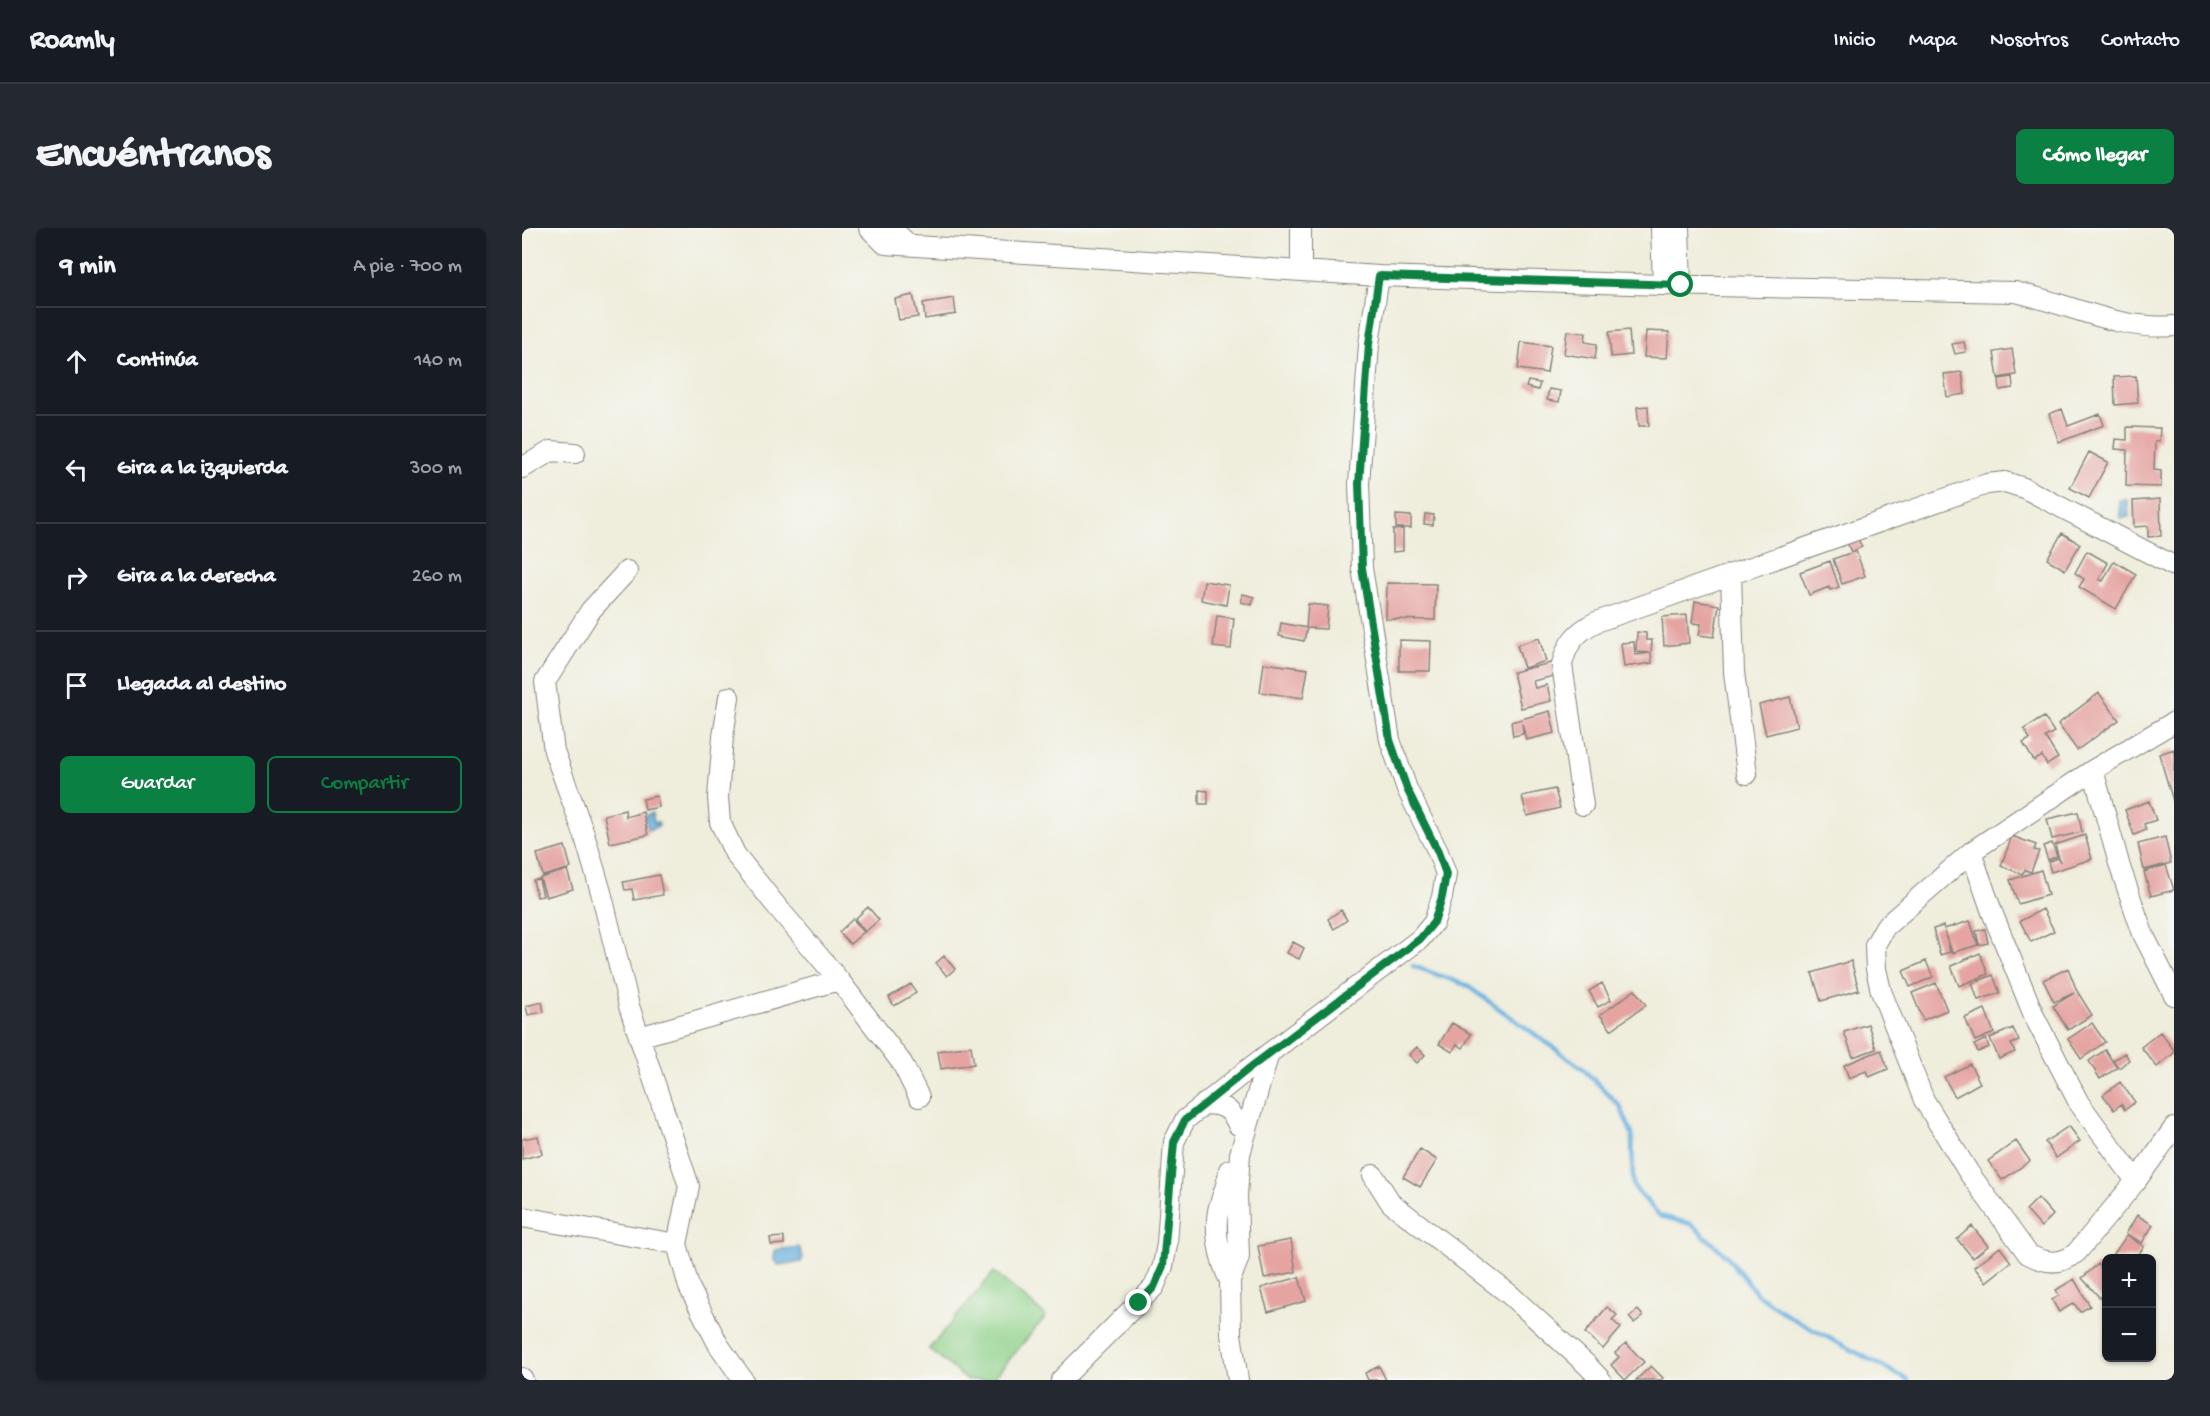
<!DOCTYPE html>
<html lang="es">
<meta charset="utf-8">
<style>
:root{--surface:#171b24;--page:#242831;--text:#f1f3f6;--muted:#9ea1a6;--line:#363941;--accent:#0b8043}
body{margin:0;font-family:"Gochi Hand",sans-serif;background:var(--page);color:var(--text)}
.controls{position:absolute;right:18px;bottom:18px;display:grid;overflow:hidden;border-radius:9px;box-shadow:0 2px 4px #0004}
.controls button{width:54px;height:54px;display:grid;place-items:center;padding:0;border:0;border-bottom:2px solid var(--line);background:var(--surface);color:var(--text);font:30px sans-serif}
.stop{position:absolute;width:18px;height:18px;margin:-14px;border:4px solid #0b8043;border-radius:50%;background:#fff}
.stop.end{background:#0b8043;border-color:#fff;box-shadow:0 2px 6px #0008}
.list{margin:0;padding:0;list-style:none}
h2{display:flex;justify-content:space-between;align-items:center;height:78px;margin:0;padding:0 24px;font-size:26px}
h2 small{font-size:20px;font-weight:400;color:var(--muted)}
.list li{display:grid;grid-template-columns:39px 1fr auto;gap:18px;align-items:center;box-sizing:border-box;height:108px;padding:0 24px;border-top:2px solid var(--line)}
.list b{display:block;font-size:22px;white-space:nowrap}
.list em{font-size:20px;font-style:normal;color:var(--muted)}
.actions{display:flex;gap:12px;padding:18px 24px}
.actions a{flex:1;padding:14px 0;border:2px solid var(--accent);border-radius:9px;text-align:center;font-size:21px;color:var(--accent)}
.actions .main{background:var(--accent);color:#fff}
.icon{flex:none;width:33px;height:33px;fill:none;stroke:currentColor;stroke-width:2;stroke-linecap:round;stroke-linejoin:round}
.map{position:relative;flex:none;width:1652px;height:1152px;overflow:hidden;border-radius:9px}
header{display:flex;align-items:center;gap:36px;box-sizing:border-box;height:84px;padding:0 30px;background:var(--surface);border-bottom:2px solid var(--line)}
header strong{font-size:28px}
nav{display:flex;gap:33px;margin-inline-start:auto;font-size:21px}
.intro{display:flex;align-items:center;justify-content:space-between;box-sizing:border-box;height:144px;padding:0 36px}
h1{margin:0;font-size:42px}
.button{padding:15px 27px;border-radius:9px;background:var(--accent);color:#fff;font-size:21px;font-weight:700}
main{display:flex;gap:36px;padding:0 36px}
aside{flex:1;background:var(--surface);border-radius:9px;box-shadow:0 2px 4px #0004}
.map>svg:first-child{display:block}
.green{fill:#8fd28a;stroke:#567753;stroke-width:1.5}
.water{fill:#67b0df;stroke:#42667e;stroke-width:1.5}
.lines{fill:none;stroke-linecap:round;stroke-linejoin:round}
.stream{stroke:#67b0df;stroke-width:4.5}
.building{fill:#e5a4a2}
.minor-casing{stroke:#86847c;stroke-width:22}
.minor{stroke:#fff;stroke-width:20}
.route{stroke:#0b8043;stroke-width:8}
</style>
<header>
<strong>Roamly</strong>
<nav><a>Inicio</a><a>Mapa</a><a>Nosotros</a><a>Contacto</a></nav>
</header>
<div class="intro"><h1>Encuéntranos</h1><a class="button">Cómo llegar</a></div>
<main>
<aside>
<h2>9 min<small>A pie · 700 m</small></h2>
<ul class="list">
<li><svg class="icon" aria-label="ahead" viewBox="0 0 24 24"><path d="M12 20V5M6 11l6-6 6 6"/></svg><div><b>Continúa</b></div><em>140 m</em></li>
<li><svg class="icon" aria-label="left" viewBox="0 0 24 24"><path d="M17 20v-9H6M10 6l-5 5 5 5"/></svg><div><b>Gira a la izquierda</b></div><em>300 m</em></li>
<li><svg class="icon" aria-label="right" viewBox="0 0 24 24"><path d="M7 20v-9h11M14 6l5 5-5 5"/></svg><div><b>Gira a la derecha</b></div><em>260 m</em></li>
<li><svg class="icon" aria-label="arrive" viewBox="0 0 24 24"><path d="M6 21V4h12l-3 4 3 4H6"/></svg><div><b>Llegada al destino</b></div></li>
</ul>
<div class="actions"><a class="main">Guardar</a><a>Compartir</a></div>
</aside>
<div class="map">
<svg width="1652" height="1152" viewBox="0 0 1652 1152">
<rect width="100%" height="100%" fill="#f6f6f2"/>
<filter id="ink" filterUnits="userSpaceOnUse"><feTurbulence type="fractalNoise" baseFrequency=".0167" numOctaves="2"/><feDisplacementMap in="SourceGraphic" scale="12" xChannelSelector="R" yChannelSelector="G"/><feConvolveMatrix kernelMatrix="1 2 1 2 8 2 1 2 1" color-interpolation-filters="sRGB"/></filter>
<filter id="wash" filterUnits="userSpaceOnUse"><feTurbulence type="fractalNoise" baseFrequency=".008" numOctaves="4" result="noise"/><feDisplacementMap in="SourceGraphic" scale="24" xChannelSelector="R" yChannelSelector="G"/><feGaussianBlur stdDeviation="1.35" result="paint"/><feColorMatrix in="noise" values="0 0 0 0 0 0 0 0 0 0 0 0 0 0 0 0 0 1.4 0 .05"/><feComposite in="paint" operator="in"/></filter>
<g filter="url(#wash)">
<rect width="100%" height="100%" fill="#efeddb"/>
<!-- green -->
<path class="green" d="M 472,1044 L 524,1088 L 470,1152 L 445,1152 L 407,1121 Z"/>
<!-- water -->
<path class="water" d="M 1597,272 L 1606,272 L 1607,289 L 1599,290 Z
M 130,585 L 132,595 L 136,594 L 137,598 L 126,602 L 123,587 Z
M 277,1019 L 281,1029 L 279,1034 L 257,1037 L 252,1032 L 253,1022 Z"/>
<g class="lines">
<!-- stream -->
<path class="stream" d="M 891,738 L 944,757 L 1060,840 L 1098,878 L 1110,906 L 1111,958 L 1138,988 L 1169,996 L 1205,1028 L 1235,1066 L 1266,1088 L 1386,1152"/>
</g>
<g id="blocks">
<!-- building -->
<path class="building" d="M 391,67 L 396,89 L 377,92 L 373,71 Z
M 432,70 L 434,86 L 403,91 L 401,75 Z
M 1107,102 L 1109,127 L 1089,129 L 1087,104 Z
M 1045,103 L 1064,105 L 1063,114 L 1075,116 L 1073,131 L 1042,126 Z
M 1124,103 L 1147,104 L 1145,130 L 1122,129 Z
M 999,114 L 1029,118 L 1025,145 L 996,141 Z
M 1442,114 L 1444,124 L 1433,126 L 1430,116 Z
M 1490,121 L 1494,147 L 1476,150 L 1472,124 Z
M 1440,144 L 1443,166 L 1425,169 L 1422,146 Z
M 1614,148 L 1616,175 L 1593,177 L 1592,149 Z
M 1490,149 L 1491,160 L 1478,162 L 1477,151 Z
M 1006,153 L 1018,155 L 1016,162 L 1004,159 Z
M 1027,161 L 1039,163 L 1037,174 L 1025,172 Z
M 1126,178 L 1127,198 L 1117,198 L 1115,179 Z
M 1540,181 L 1546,198 L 1578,186 L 1582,197 L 1537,214 L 1527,186 Z
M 1605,199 L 1638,200 L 1637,213 L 1633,213 L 1632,242 L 1639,243 L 1639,259 L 1604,258 L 1605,222 L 1593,221 L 1594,211 L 1605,212 Z
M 1567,224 L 1586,234 L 1567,270 L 1548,260 Z
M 1638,271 L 1639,308 L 1626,309 L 1626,298 L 1612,299 L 1611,273 Z
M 903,286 L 912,287 L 911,297 L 902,296 Z
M 874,287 L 889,288 L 889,300 L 874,300 Z
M 881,301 L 881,323 L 871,324 L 871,302 Z
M 1540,305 L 1558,316 L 1543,342 L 1525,331 Z
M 1335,309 L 1340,319 L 1329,324 L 1325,314 Z
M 1334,323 L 1343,348 L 1320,356 L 1311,331 Z
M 1565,323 L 1586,335 L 1577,351 L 1581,353 L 1592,333 L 1614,346 L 1594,381 L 1557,359 L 1562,351 L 1553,345 Z
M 1308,333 L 1317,359 L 1308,362 L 1307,359 L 1287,367 L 1278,344 Z
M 682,353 L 707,357 L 704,377 L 679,372 Z
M 865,355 L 914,356 L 913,392 L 864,391 Z
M 721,366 L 732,369 L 730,377 L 719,374 Z
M 1173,373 L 1197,377 L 1192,409 L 1177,407 L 1179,396 L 1170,395 Z
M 786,376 L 806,378 L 804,401 L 784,400 Z
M 1165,387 L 1167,415 L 1142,418 L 1140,389 Z
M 695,388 L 712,390 L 709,421 L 691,419 Z
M 759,395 L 785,400 L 782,413 L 757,408 Z
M 1115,404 L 1124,405 L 1124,412 L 1130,412 L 1129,425 L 1130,435 L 1102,439 L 1099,415 L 1112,414 L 1113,427 L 1128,425 L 1114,424 Z
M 1017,410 L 1024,433 L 1002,440 L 995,417 Z
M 877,412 L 909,413 L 908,443 L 877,443 Z
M 1033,434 L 1036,447 L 1011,453 L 1013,460 L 1025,457 L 1029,473 L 999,480 L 991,444 Z
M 742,435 L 786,441 L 781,470 L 738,464 Z
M 1577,465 L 1597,492 L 1555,522 L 1536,496 Z
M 1268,469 L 1275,499 L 1244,507 L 1237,477 Z
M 1028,483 L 1033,505 L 1004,512 L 1000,495 L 1001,506 L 991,508 L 989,494 Z
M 1522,489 L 1532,504 L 1523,509 L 1536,530 L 1525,537 L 1520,528 L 1512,533 L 1501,515 L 1508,511 L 1502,501 Z
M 1652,521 L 1652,573 L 1651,573 L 1637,526 Z
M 1033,561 L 1038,580 L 1005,588 L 1000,568 Z
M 677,562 L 686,563 L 686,576 L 677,576 Z
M 135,568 L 137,579 L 123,582 L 121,571 Z
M 1627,573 L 1634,592 L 1622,596 L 1624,602 L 1612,607 L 1603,582 Z
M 103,582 L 104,589 L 121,584 L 126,607 L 88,615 L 82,587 Z
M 1556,584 L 1560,604 L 1530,611 L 1525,591 Z
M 1563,607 L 1570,631 L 1529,644 L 1526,634 L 1536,630 L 1538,634 L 1533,617 Z
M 1490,608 L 1514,617 L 1512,622 L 1517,623 L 1509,644 L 1503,642 L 1500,646 L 1479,638 Z
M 1643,609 L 1649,635 L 1622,642 L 1616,616 Z
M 1530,615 L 1535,628 L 1526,632 L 1521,618 Z
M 43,618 L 49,640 L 21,648 L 15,626 Z
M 1644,637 L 1652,662 L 1629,668 L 1622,644 Z
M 45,642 L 51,661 L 24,669 L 18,650 Z
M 1519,642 L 1526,667 L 1496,676 L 1488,652 Z
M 137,647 L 141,667 L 112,672 L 110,661 L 103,662 L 101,654 Z
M 17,651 L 21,668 L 15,669 L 11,652 Z
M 346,679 L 357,692 L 343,704 L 333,691 Z
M 1521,681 L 1532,703 L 1509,714 L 1498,693 Z
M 819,682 L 825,692 L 812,701 L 806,691 Z
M 331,691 L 342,704 L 328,716 L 317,704 Z
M 1448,693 L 1456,717 L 1430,725 L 1423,703 L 1428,724 L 1418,727 L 1411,701 L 1421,698 L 1422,701 Z
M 1463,701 L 1466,715 L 1457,717 L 1454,703 Z
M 771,714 L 782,720 L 777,731 L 765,725 Z
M 1458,725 L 1466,746 L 1437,758 L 1429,738 Z
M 422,728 L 433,741 L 425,748 L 414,735 Z
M 1329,733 L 1337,762 L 1299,773 L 1290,745 Z
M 1404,733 L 1411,749 L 1388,759 L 1381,743 Z
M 1546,740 L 1555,763 L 1570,787 L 1546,802 L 1531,778 L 1552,765 L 1532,774 L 1521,752 Z
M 1471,747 L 1478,765 L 1456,772 L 1450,755 Z
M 1080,755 L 1089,772 L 1076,779 L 1067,763 Z
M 1414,755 L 1425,782 L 1401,792 L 1390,765 Z
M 389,756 L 394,765 L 372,778 L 367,769 Z
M 1113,762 L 1124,777 L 1089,802 L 1078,787 Z
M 20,774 L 22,784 L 6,787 L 4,778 Z
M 1463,781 L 1472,805 L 1453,813 L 1443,790 Z
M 930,795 L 949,806 L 941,820 L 935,816 L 930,824 L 917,816 Z
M 1570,795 L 1583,814 L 1559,831 L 1546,811 Z
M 1346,796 L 1354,821 L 1331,829 L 1322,804 Z
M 1491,800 L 1497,813 L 1489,816 L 1493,824 L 1477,831 L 1468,810 Z
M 1638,804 L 1652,822 L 1652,825 L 1635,839 L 1619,819 Z
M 1464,811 L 1467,819 L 1456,824 L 1452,817 Z
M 449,818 L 452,836 L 419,841 L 416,823 Z
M 895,819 L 903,827 L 895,835 L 887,827 Z
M 1359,822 L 1366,841 L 1347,849 L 1344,843 L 1327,850 L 1322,837 Z
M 1583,822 L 1595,840 L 1578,851 L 1567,833 Z
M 1603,825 L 1607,832 L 1597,840 L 1591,832 Z
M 1448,836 L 1458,855 L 1433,869 L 1422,849 Z
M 1598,854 L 1613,874 L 1603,882 L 1599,876 L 1592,882 L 1581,867 Z
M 1547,898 L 1558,913 L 1534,930 L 1523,914 Z
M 16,908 L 20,926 L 0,931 L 0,911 Z
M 1494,913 L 1508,933 L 1480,952 L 1466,933 Z
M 898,921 L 915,932 L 898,959 L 881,949 Z
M 1516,970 L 1531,987 L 1519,999 L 1504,982 Z
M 1615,987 L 1631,997 L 1620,1015 L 1604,1006 Z
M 1450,998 L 1466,1018 L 1451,1030 L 1435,1011 Z
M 1605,1007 L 1622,1019 L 1614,1030 L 1589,1030 Z
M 262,1009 L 262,1016 L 249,1017 L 248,1010 Z
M 769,1012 L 774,1044 L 742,1050 L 736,1018 Z
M 1478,1019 L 1489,1034 L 1464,1054 L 1452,1039 Z
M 1576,1036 L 1584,1046 L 1584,1064 L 1578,1070 L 1560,1050 Z
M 777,1049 L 784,1073 L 746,1084 L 739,1060 Z
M 1552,1051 L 1568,1078 L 1558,1084 L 1552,1075 L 1537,1084 L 1530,1072 L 1537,1067 L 1534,1062 Z
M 1085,1079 L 1095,1087 L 1090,1092 L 1099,1100 L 1081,1121 L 1063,1105 Z
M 1116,1082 L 1121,1088 L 1112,1095 L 1107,1089 Z
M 1104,1115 L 1122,1134 L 1103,1152 L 1089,1137 L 1097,1129 L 1093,1125 Z
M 857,1138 L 864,1152 L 846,1152 L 843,1145 Z
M 1129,1138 L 1141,1150 L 1139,1152 L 1114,1152 Z"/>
</g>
</g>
<g filter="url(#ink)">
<use href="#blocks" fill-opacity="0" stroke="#86847c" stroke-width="1.5"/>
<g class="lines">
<!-- minor casing -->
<g class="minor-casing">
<path id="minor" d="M 347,0 L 363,16 L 857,48 L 1141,57 L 1493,64 C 1545,75 1597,103 1652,98
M 369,0 L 387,17
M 1139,0 L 1141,57
M 1157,0 L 1159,57
M 779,43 L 779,0
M 0,240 L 29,223 L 53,225
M 105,343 L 69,382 L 23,454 L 32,523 L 62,606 L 79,664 L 107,778 L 167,958 L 155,1016 L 167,1059 L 196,1116 L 221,1152
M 1209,346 L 1212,444 L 1225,546
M 207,469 L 201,509 L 196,569 L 198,594 L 213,626 L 252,675 L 317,752 L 380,835 L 397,869
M 1652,494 L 1571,542 L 1449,624 L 1363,699 L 1353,717 L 1354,741 L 1359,763 L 1402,872 L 1447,945 L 1506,1026 C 1524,1036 1540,1037 1555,1024 L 1614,953 L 1652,900
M 1571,542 L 1598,639 L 1621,706 L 1652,767
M 1061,577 L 1040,437 C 1045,415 1054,404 1074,394 L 1465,256 L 1483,254 L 1502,260 L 1652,338
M 1449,624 L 1470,684 L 1513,790 L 1557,875 L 1614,953
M 117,809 L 317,752
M 682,876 C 700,876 709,880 716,897
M 707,942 C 706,957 699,969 696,983 C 692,1005 698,1033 708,1053
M 851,947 L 869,975 L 987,1066 L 1065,1137 L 1079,1152
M 0,989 L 155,1016
M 0,1150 L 1,1152
M 539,1152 L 632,1059 L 641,1038 L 645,1016 L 652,914 L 663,892 L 725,842 L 898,711 L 912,694 L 920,669 L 924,646 L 916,624 L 885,561 L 868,512 L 840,340 L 837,256 L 847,116 L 857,48
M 716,1152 L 709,1106 L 708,1053 L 717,1029 L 715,967 L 718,926 L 747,825"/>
</g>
<!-- minor -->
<use href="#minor" class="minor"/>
</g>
</g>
<g class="lines" filter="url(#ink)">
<!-- route -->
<path class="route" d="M 617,1075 L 632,1059 L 641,1038 L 652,914 L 663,892 L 725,842 L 898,711 L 912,694 L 920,669 L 924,646 L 916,624 L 885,561 L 868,512 L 840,340 L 837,256 L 847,116 L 857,48 L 1159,57"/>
</g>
</svg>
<div class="controls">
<button>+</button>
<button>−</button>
</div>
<div class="stop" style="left:1159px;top:57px"></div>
<div class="stop end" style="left:617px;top:1075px"></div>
</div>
</main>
